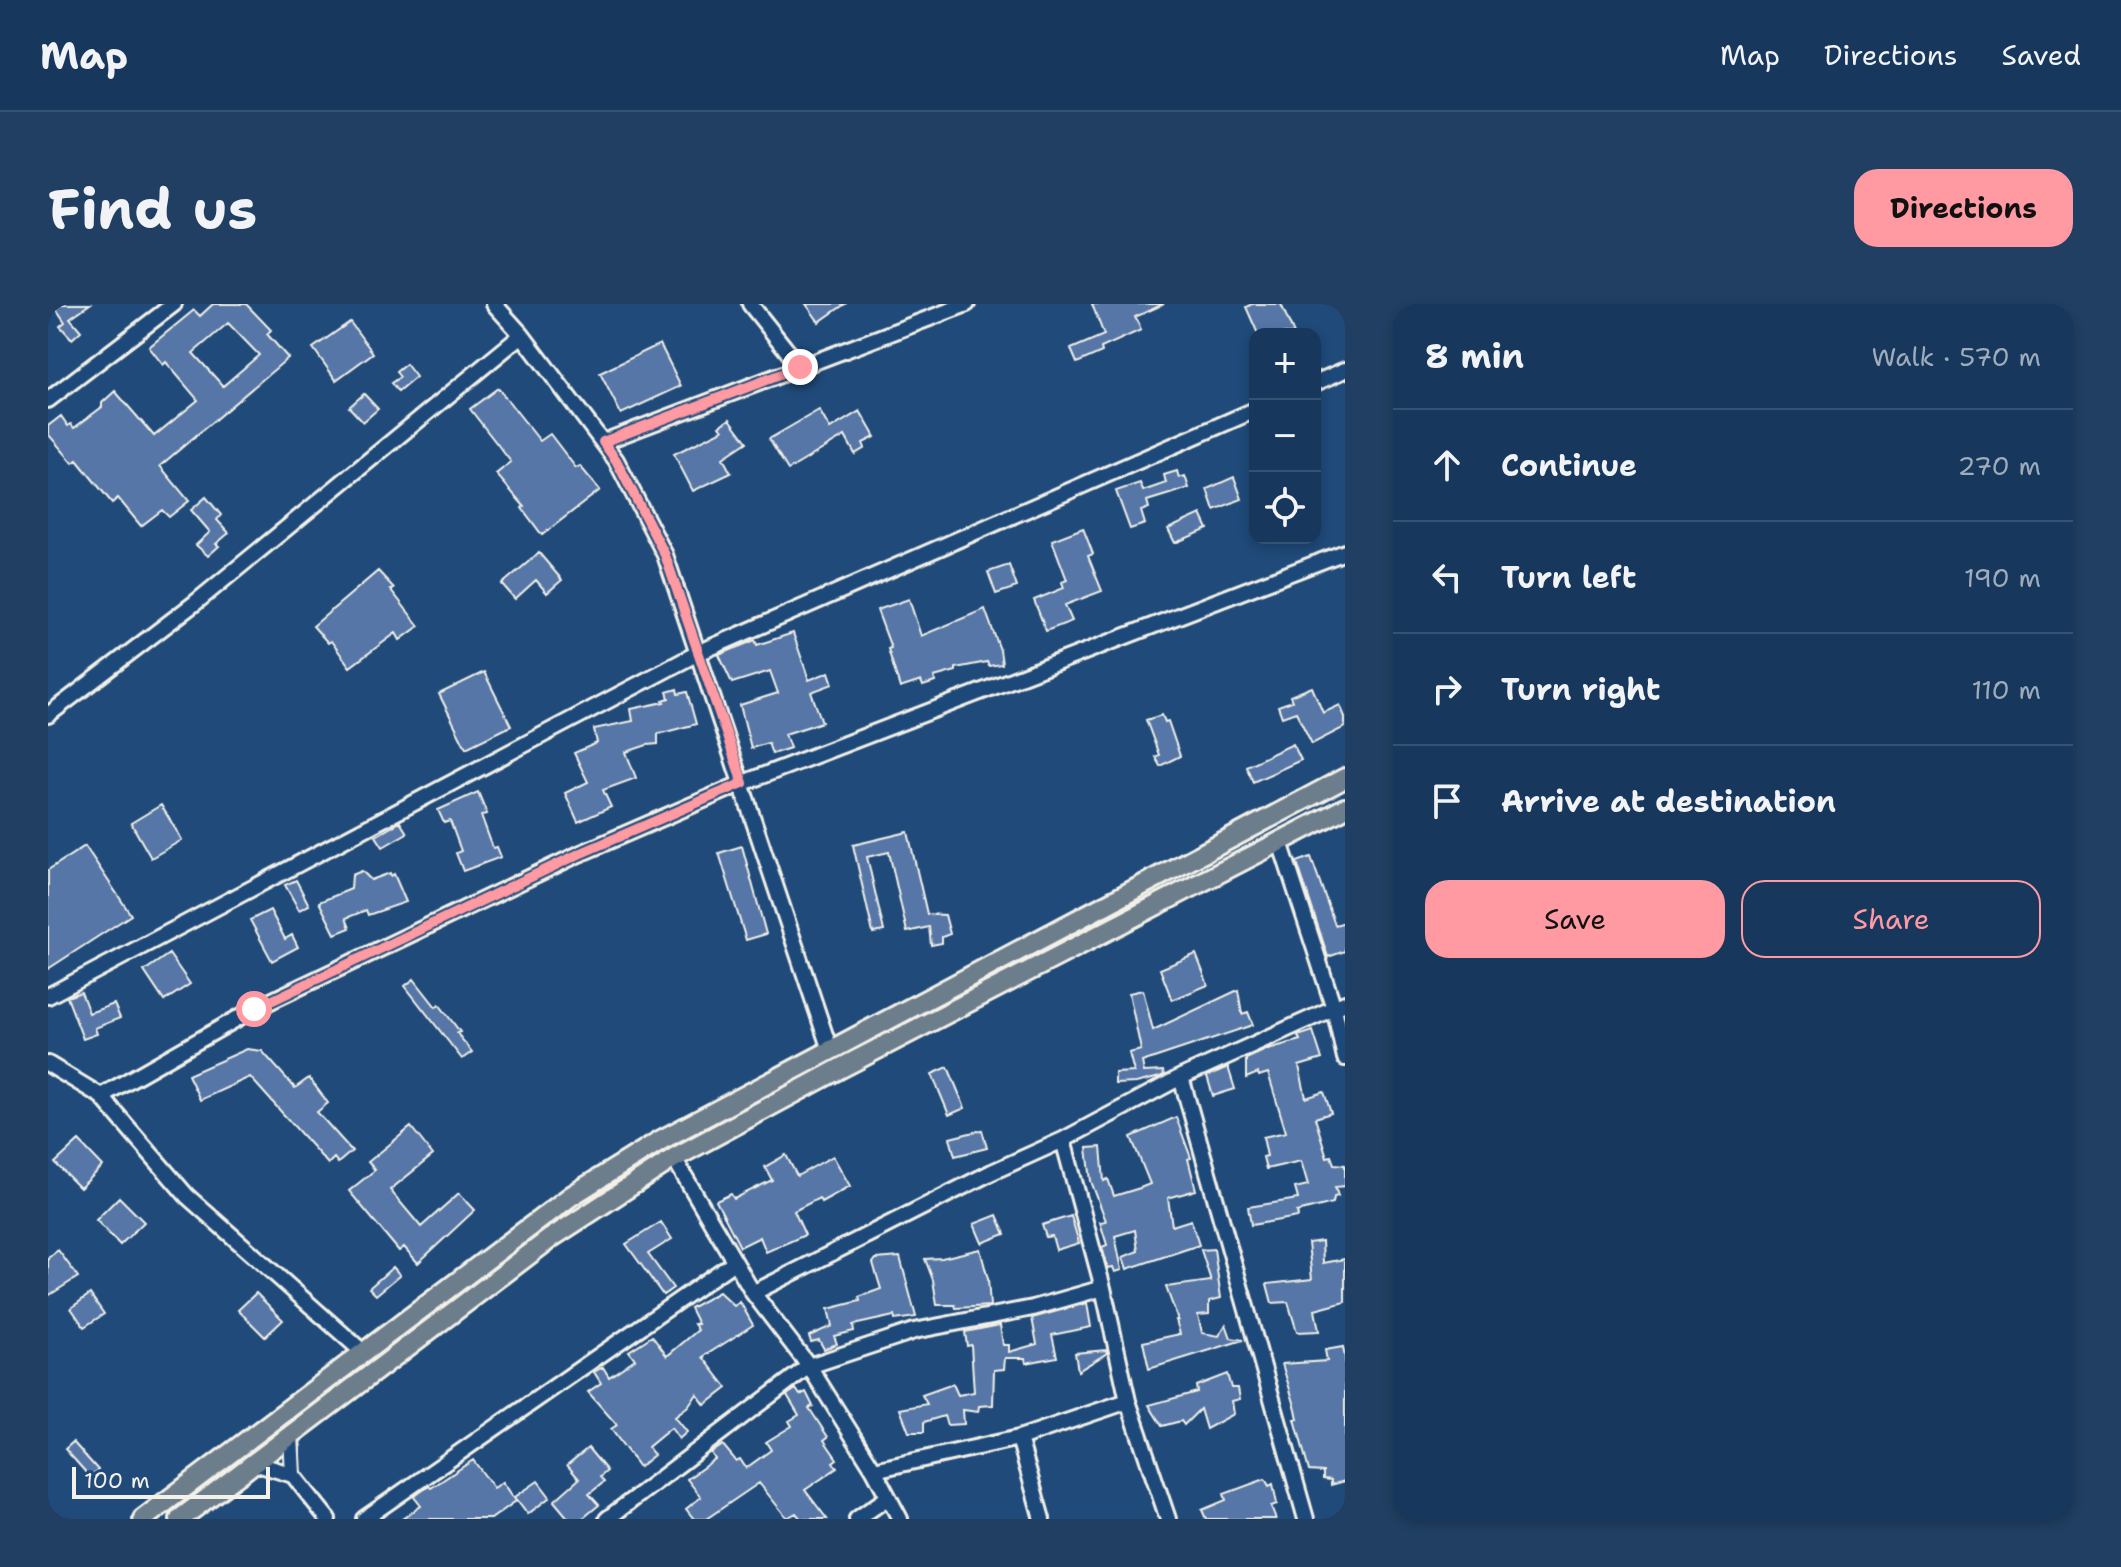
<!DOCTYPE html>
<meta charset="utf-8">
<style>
:root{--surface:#17385c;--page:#203f62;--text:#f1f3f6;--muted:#9eacbb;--line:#365272;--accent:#ff9aa2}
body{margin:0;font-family:"Shantell Sans",sans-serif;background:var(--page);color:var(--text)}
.controls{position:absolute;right:24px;top:24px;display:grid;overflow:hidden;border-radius:16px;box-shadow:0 4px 12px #0003}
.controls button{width:72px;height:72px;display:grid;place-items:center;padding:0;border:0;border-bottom:2px solid var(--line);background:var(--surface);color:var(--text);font:40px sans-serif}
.scale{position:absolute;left:24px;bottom:20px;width:198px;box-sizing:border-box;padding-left:8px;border:4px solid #f4f1e8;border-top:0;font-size:22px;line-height:28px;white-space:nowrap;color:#f4f1e8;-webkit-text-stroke:6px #1f4a7a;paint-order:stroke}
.stop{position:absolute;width:24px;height:24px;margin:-18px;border:6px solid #ff9aa2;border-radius:50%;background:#fff}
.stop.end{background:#ff9aa2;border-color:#fff;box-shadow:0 2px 8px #0008}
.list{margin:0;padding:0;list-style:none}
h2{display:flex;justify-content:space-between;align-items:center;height:104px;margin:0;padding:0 32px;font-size:34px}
h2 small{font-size:26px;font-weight:400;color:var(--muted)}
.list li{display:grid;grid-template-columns:52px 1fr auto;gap:24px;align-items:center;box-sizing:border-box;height:112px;padding:0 32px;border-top:2px solid var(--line)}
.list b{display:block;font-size:30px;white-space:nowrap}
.list em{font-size:26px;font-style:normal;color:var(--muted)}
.actions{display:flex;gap:16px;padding:24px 32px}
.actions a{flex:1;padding:18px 0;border:2px solid var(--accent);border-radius:24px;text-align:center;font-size:28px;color:var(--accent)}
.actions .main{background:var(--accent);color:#111}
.icon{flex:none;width:44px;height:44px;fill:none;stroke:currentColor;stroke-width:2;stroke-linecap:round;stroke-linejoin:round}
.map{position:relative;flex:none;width:1297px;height:1215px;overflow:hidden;border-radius:24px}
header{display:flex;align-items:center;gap:48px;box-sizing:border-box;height:112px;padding:0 40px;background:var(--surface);border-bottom:2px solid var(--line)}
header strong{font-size:38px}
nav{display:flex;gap:44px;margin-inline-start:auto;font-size:28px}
.intro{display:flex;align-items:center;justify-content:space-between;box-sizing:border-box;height:192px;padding:0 48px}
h1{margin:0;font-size:56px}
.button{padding:20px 36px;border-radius:24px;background:var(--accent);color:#111;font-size:28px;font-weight:700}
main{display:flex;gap:48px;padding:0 48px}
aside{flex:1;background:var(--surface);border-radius:24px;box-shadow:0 4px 12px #0003}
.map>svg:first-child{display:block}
.building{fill:#5476a6;stroke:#f4f1e8;stroke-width:2;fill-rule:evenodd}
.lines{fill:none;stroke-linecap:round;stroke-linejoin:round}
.minor-casing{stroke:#f4f1e8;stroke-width:20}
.major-casing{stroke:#f4f1e8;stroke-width:24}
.minor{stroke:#1f4a7a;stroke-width:14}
.major{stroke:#6c7d8c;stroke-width:18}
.route{stroke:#ff9aa2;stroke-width:10}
</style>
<header>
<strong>Map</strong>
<nav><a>Map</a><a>Directions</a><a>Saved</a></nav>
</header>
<div class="intro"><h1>Find us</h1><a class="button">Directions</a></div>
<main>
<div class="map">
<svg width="1297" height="1215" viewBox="0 0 1297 1215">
<rect width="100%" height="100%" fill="#1f4a7a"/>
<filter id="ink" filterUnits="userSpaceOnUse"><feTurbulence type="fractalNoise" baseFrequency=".0125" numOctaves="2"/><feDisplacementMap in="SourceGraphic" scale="16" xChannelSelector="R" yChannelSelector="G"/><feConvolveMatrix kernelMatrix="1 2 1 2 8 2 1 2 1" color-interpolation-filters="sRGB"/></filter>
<g filter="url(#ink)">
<!-- building -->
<path class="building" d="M 5,0 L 42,0 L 22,14 L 33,27 L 24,35 L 12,22 L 17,18 Z
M 165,0 L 198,0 L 223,26 L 219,30 L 240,54 L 112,162 L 141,197 L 121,213 L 114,206 L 93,222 L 70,194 L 64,199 L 29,156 L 25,159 L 0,130 L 0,122 L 13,112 L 20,122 L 23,120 L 26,124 L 54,103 L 54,99 L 67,87 L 106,132 L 150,96 L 118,58 L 115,61 L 101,43 L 146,6 L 152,12 ZM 180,19 L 211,51 L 175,82 L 145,49 Z
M 758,0 L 797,0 L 771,18 Z
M 1044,0 L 1116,0 L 1087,13 L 1093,26 L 1053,44 L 1054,48 L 1029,59 L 1023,45 L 1056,31 Z
M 1204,0 L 1233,0 L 1246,30 L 1210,30 L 1198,3 Z
M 302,18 L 325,49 L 288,76 L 265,44 Z
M 612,40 L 633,82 L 573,110 L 552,69 Z
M 358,60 L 368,73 L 350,88 L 343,79 L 352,73 L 348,68 Z
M 450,84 L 492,137 L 502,130 L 528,164 L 532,162 L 552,186 L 494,231 L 474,204 L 476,202 L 448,170 L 463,158 L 422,105 Z
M 316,90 L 330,105 L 315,118 L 301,103 Z
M 771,106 L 782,125 L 812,107 L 827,133 L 815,139 L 817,144 L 807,150 L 797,132 L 740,166 L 721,135 Z
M 682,115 L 699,138 L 675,154 L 683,169 L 645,187 L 626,150 L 675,126 L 672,122 Z
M 1129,167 L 1131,174 L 1137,172 L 1141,184 L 1099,197 L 1101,204 L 1093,207 L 1097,220 L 1082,225 L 1068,187 L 1092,179 L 1095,187 L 1118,179 L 1116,171 Z
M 1186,173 L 1194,195 L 1166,206 L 1159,185 Z
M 158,193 L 173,211 L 169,216 L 181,229 L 168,240 L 171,242 L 160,252 L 148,241 L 162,228 L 143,206 Z
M 1153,210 L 1160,225 L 1127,239 L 1120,225 Z
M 1035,224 L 1045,250 L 1040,252 L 1054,287 L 1017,301 L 1024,317 L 998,327 L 986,296 L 1016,284 L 1014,278 L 1019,276 L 1004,236 Z
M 491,249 L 514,276 L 499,289 L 488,276 L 467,295 L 454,280 Z
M 961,261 L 969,283 L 948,290 L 940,268 Z
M 330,267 L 346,284 L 343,286 L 371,322 L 352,336 L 348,329 L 302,363 L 283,337 L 280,339 L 265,322 Z
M 861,295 L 873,332 L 937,305 L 952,346 L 954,360 L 941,362 L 939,358 L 908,364 L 908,367 L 886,373 L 887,378 L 875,382 L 873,377 L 852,384 L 840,345 L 843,344 L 829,306 Z
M 745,329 L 761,376 L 781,368 L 785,380 L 763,388 L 774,418 L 737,430 L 742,444 L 724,450 L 720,439 L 703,444 L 692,401 L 730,389 L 722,367 L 684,379 L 671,351 L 707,336 L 709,341 Z
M 436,368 L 463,422 L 418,444 L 391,390 Z
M 1264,383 L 1275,409 L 1292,401 L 1297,413 L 1297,423 L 1264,440 L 1248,408 L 1234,413 L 1230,402 L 1244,397 L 1242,392 Z
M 629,385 L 630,390 L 639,388 L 648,420 L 610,430 L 610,440 L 599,441 L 578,448 L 588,474 L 555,486 L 563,503 L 530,518 L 517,489 L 540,478 L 526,449 L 549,439 L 546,425 L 585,417 L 583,405 L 616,398 L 615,396 L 621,394 L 619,388 Z
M 1114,411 L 1117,418 L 1120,417 L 1132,452 L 1112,462 L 1107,453 L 1111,451 L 1098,416 Z
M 1245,440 L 1253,456 L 1205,478 L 1198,462 Z
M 430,488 L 439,510 L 433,511 L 445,544 L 449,543 L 453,553 L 415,567 L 408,549 L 413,547 L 402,517 L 396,519 L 390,506 Z
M 113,501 L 134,536 L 103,554 L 83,519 Z
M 352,518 L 359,529 L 335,543 L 328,532 Z
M 860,528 L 879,610 L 897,611 L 902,630 L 894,633 L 894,639 L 883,641 L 881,623 L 859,628 L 841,548 L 819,553 L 836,627 L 825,629 L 805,541 Z
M 37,542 L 83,611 L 0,665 L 0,566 Z
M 694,542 L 718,630 L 698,636 L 671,549 Z
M 1263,553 L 1287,621 L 1297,618 L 1297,647 L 1280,653 L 1249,558 Z
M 314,567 L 323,576 L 342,569 L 343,572 L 346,570 L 358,598 L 320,611 L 318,606 L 298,614 L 302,624 L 287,630 L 271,598 L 303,585 L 304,571 Z
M 248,576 L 261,601 L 251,606 L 237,581 Z
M 222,606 L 237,635 L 244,631 L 250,643 L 224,657 L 202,616 Z
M 121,650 L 142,680 L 116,697 L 96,667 Z
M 1148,650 L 1160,681 L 1124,696 L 1112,665 Z
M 366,675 L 388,703 L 391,700 L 412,728 L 409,729 L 424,748 L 414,755 L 357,682 Z
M 1095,686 L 1105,726 L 1190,686 L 1194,710 L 1200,708 L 1205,721 L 1094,758 L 1096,768 L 1115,767 L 1116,771 L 1112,773 L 1088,779 L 1067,780 L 1067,769 L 1086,768 L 1081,749 L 1093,746 L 1081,689 Z
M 33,688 L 41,709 L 66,700 L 72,714 L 47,724 L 49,730 L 35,735 L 19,693 Z
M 1265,727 L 1274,755 L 1251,762 L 1258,794 L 1276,788 L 1283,809 L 1267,814 L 1279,853 L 1283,852 L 1286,860 L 1297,861 L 1297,882 L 1287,883 L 1290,892 L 1286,893 L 1285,899 L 1249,908 L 1250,913 L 1203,921 L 1200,903 L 1250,895 L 1247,884 L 1260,881 L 1253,857 L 1218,865 L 1215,853 L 1219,852 L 1215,833 L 1238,828 L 1220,769 L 1211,772 L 1210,769 L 1198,774 L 1198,755 L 1220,745 L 1252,736 L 1250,732 Z
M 199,745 L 214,747 L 247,784 L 261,774 L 280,799 L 269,808 L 304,847 L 290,859 L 286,854 L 280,860 L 202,773 L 152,796 L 140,771 Z
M 900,763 L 917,804 L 901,811 L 884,770 Z
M 1180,763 L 1187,785 L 1165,792 L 1159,772 Z
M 1128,813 L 1143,854 L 1140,855 L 1148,886 L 1120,894 L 1124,922 L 1143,916 L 1151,941 L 1079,965 L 1075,953 L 1090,947 L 1087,926 L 1067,932 L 1074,966 L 1067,968 L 1065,963 L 1060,964 L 1054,943 L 1059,941 L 1052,918 L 1058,917 L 1043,877 L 1039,844 L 1053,843 L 1056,877 L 1060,875 L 1066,892 L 1092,884 L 1102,880 L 1083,833 Z
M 363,823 L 385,851 L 342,886 L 373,923 L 411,889 L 427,906 L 370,959 L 356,943 L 351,947 L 301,887 L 327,866 L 320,858 Z
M 934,826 L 939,844 L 907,852 L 902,834 Z
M 31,837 L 55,862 L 32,884 L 7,859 Z
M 738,851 L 749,872 L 785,852 L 802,882 L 773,898 L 771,894 L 746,907 L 757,931 L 718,948 L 712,933 L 692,943 L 668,897 L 683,890 L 686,895 L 724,876 L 717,863 Z
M 71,893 L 96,918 L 72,941 L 48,916 Z
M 949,911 L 957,930 L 934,939 L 926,920 Z
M 1023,912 L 1031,939 L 1008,946 L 1004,932 L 998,933 L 994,921 Z
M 613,918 L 624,935 L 600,950 L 625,984 L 615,991 L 578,940 Z
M 1274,937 L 1275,959 L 1297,955 L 1297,998 L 1267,1006 L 1271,1027 L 1249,1028 L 1240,998 L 1224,999 L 1219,980 L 1264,975 L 1260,939 Z
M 932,945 L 940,975 L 942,1002 L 908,1004 L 907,1001 L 889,1001 L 885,976 L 877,955 L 894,954 Z
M 1166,945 L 1173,994 L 1161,997 L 1161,1010 L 1150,1011 L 1154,1029 L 1171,1032 L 1178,1020 L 1183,1034 L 1195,1036 L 1101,1065 L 1095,1038 L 1132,1030 L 1128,1016 L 1130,1016 L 1118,983 L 1163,977 L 1153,946 Z
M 10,946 L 30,973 L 0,992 L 0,954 Z
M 852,953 L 868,1013 L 847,1016 L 846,1012 L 805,1021 L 806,1027 L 786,1032 L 789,1040 L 776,1045 L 771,1036 L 763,1038 L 761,1032 L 784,1022 L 780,1005 L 812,997 L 811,993 L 833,985 L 825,959 L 828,955 Z
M 345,963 L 352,971 L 328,991 L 321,984 Z
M 671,988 L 686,1002 L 692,998 L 705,1021 L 655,1053 L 679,1084 L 657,1101 L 649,1090 L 640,1103 L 627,1113 L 639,1128 L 631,1135 L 623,1124 L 600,1143 L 606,1151 L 591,1163 L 563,1125 L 569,1121 L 540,1088 L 553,1079 L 546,1068 L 555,1063 L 561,1073 L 587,1055 L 581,1047 L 604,1032 L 619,1052 L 650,1026 L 646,1020 L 650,1020 L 642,1004 Z
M 208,989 L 235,1016 L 217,1033 L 190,1006 Z
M 42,990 L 56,1010 L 36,1023 L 23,1004 Z
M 1039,999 L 1043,1023 L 1004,1031 L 1009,1053 L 978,1059 L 977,1054 L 957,1054 L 956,1065 L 946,1066 L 945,1101 L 931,1102 L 930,1108 L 915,1106 L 916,1120 L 899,1121 L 896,1112 L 876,1118 L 876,1128 L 861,1128 L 852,1105 L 879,1100 L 874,1091 L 905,1080 L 910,1091 L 926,1088 L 923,1041 L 919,1042 L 917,1028 L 952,1021 L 955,1041 L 961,1041 L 961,1048 L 989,1040 L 984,1014 Z
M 1295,1043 L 1297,1054 L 1297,1177 L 1283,1181 L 1283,1176 L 1275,1175 L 1275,1168 L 1261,1167 L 1247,1115 L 1250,1115 L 1248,1105 L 1234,1060 L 1279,1057 L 1277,1046 Z
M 1058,1046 L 1059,1049 L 1030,1067 L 1027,1049 Z
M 1179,1070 L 1183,1084 L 1190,1084 L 1192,1095 L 1184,1097 L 1186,1110 L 1158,1125 L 1152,1105 L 1136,1121 L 1133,1117 L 1114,1122 L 1101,1101 L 1149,1088 L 1148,1082 Z
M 748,1085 L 752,1091 L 758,1088 L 765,1102 L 761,1104 L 780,1133 L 776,1136 L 789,1155 L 785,1158 L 789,1164 L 757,1186 L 779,1215 L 753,1215 L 748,1209 L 739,1214 L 711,1179 L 658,1215 L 646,1215 L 638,1205 L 653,1193 L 639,1175 L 667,1155 L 663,1149 L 675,1141 L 688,1157 L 692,1155 L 698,1164 L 723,1146 L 718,1138 L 744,1122 L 741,1117 L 751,1111 L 739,1091 Z
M 25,1138 L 50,1166 L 42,1173 L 17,1145 Z
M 540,1144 L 559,1167 L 552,1173 L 556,1178 L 541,1190 L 551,1201 L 534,1215 L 521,1215 L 506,1197 L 531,1175 L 519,1161 Z
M 425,1156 L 446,1184 L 455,1178 L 468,1197 L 443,1215 L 354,1215 L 373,1202 L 366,1193 L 371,1189 L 381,1182 L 383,1184 Z
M 1217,1175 L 1221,1182 L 1225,1180 L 1229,1200 L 1223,1202 L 1228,1215 L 1158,1215 L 1154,1206 L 1178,1196 L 1176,1190 Z
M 490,1177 L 502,1193 L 480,1210 L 467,1193 Z"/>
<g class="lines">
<!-- minor casing -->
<g class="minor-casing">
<path id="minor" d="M 446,0 L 474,31 L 568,156 L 617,251 L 782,746
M 702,0 L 752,63
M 1267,79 L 1297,66
M 0,96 L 126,0
M 555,138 L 919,0
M 0,411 L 147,299 L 474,31
M 1232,538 L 1286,704 L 1297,754
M 0,692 L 650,349 L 1207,106
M 0,760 L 53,792 L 139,892 L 316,1049
M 1133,773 L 1258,1215
M 53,792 L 206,705 L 531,550 L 695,479 L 1297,248
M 1015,836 L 1055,984 L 1080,1097 L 1120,1215
M 626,854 L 705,989 L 761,1062 L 826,1166 L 852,1215
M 705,989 L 944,868 L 1015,836 L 1133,773 L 1297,699
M 243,1131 L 245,1171 L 280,1215
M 971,1134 L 994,1215
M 206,1159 L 245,1171
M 826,1166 L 971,1134 L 1080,1097
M 316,1215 L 686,958
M 559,1215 L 761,1062 L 866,1027 L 985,1004 L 1055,984
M 809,1215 L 839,1194"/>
</g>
<!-- major casing -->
<g class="major-casing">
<path id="major" d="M 95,1215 L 523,892 L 613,836 L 1297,474
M 132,1215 L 503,934 L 626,854 L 793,764 L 1297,504"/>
</g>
<!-- minor -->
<use href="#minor" class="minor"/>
<!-- major -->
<use href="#major" class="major"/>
</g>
</g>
<g class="lines" filter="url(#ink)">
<!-- route -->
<path class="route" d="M 206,705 L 531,550 L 695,479 L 617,251 L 568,156 L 555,138 L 752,63"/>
</g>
</svg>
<div class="controls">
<button>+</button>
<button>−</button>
<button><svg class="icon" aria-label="locate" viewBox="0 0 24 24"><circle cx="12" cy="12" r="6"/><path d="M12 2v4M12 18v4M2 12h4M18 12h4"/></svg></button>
</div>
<div class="scale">100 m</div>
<div class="stop" style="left:206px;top:705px"></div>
<div class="stop end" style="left:752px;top:63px"></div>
</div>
<aside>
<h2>8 min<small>Walk · 570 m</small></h2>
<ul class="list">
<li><svg class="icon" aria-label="ahead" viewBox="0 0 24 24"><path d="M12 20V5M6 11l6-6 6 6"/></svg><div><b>Continue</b></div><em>270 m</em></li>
<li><svg class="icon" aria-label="left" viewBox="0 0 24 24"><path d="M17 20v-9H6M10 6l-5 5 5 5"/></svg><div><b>Turn left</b></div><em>190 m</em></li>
<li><svg class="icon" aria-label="right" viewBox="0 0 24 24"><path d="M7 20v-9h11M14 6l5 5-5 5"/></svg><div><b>Turn right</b></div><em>110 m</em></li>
<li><svg class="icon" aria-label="arrive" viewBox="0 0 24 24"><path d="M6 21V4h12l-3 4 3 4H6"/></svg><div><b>Arrive at destination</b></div></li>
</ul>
<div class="actions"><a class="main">Save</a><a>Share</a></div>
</aside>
</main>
